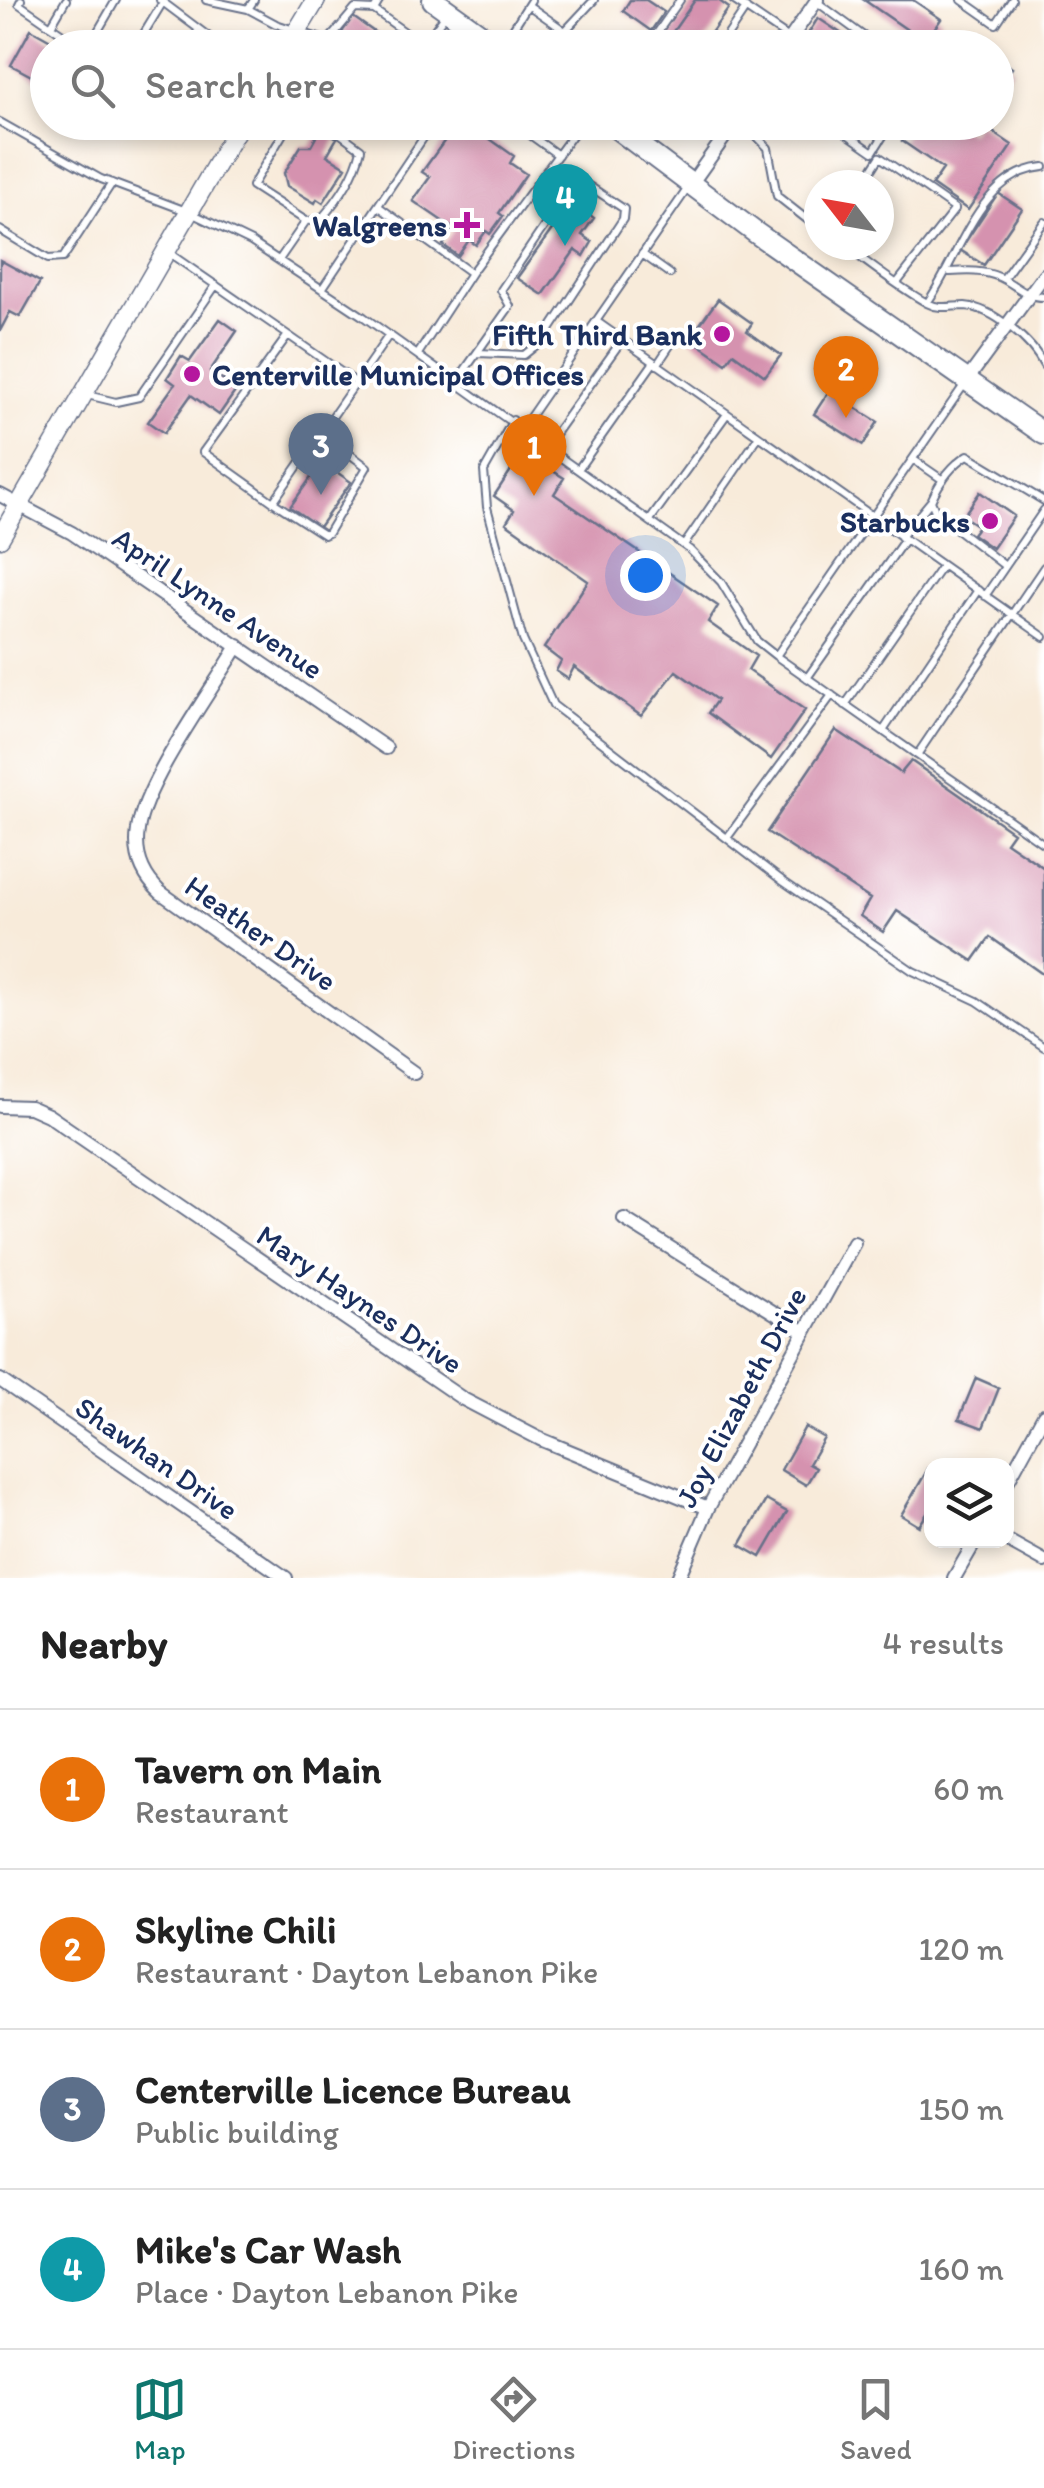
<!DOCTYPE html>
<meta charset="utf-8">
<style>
:root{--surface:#fff;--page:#f6f6f6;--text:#222;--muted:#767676;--line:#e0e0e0;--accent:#0f766e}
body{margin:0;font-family:Itim,sans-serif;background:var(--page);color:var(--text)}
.controls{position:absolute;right:30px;bottom:30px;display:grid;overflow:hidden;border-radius:20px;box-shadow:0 5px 15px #0003}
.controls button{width:90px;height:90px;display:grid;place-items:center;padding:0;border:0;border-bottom:2px solid var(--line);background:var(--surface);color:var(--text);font:50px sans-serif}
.compass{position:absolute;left:804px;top:170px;width:90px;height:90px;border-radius:50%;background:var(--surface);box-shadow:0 5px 15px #0003;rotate:301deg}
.you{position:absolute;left:645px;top:575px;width:35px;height:35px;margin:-25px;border:8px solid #fff;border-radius:50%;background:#1a73e8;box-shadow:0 0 0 15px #1a73e833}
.badge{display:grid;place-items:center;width:65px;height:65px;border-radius:50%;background:var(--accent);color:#fff;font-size:32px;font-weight:700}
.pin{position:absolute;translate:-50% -82px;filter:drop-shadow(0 2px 5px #0008)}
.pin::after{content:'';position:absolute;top:52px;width:35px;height:30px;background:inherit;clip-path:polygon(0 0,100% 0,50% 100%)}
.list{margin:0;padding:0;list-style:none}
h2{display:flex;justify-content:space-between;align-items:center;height:130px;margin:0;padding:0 40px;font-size:42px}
h2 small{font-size:32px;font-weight:400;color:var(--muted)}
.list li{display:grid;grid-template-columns:65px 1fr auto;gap:30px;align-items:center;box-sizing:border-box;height:160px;padding:0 40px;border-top:2px solid var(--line)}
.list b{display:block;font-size:38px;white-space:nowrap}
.list p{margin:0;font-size:32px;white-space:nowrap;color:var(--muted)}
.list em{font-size:32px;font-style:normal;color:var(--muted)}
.icon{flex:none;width:55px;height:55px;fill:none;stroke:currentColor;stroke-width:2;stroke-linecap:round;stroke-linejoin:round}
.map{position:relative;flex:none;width:1044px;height:1578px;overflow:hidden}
.search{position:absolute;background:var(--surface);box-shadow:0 5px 15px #0003;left:30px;right:30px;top:30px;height:110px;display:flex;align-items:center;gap:25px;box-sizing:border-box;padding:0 35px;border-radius:55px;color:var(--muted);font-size:38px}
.sheet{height:770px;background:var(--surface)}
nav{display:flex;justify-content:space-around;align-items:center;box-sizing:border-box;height:140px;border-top:2px solid var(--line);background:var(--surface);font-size:28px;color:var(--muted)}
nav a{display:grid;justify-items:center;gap:5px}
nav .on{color:var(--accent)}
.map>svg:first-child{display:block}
.building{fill:#d592af}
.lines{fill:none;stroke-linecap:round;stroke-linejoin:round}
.lane-casing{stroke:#687189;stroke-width:10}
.street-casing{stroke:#687189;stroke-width:16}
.secondary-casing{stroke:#687189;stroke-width:21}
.primary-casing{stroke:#687189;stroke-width:24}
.lane{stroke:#fff;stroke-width:6}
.street{stroke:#fff;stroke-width:12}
.secondary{stroke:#fff;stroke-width:18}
.primary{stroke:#fff;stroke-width:20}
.poi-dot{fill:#b5179e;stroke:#fff;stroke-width:4}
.labels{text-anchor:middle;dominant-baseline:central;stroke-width:8;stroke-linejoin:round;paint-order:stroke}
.poi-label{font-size:30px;font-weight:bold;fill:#1b2f5e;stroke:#fff;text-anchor:end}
.street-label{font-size:30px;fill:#1b2f5e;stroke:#fff}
</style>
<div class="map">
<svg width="1044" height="1578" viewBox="0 0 1044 1578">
<rect width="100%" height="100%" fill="#fff"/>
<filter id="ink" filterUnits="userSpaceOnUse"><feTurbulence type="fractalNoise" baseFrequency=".01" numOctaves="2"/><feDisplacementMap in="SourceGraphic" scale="20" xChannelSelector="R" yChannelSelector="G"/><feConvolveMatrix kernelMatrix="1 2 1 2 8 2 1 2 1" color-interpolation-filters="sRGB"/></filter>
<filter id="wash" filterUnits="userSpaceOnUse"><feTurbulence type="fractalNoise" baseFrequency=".0048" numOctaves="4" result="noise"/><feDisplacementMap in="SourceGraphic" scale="40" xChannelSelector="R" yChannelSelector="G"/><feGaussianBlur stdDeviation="2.25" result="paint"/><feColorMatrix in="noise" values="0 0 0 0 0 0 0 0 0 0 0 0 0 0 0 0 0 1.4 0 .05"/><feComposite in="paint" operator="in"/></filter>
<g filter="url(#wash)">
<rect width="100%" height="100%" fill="#f8ebda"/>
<g id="blocks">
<!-- building -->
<path class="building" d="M 630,0 L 646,0 L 664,12 L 651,31 L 623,11 Z
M 695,0 L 718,0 L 729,8 L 700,48 L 672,48 L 665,43 Z
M 864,0 L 913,0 L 941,19 L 925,42 Z
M 353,17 L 397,48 L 364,48 L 342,32 Z
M 818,18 L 863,48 L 799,48 Z
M 31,29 L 65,48 L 48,48 L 48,85 L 11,65 Z
M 960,31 L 984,48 L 949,48 Z
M 996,56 L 1012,68 L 996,90 Z
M 458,122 L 466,122 L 514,156 L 510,163 L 526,174 L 499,213 L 503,216 L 490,234 L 486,231 L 476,245 L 469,240 L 458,256 L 443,245 L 454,229 L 413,201 L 430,177 L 422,172 Z
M 914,122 L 955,122 L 969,132 L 978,122 L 1012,145 L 968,210 L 932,185 L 943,169 L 902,141 Z
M 321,128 L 337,138 L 327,155 L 346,167 L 323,203 L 317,199 L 315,203 L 287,186 L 284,173 L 301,146 L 311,146 Z
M 998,193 L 1022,209 L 984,265 L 960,250 Z
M 572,202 L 594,218 L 582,235 L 592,242 L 584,256 L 575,250 L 543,295 L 517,278 Z
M 0,260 L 40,282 L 20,317 L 10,312 L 0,331 Z
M 718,299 L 752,323 L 747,331 L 781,355 L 765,376 L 733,353 L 726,363 L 690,338 Z
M 220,319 L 237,331 L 210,371 L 237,389 L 219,415 L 191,395 L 164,433 L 148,422 L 175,384 L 167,378 L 181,356 L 190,361 Z
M 829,391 L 878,422 L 863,445 L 814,414 Z
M 534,459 L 564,478 L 554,494 L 718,606 L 708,622 L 756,656 L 748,670 L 805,710 L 771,759 L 708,713 L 717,700 L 676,671 L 641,716 L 574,667 L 568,679 L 556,671 L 561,661 L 544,648 L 588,581 L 506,523 L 514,510 L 494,496 L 515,464 Z
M 322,462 L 351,482 L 319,527 L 290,507 Z
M 980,492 L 1014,516 L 992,548 L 972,534 L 978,526 L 963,516 Z
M 836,730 L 901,773 L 911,761 L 1013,832 L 1006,842 L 1044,868 L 1044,975 L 990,937 L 973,961 L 897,911 L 883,932 L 860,916 L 870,899 L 767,832 Z
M 976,1378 L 999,1388 L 983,1428 L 959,1419 Z
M 805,1427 L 824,1438 L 809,1464 L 816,1468 L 806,1485 L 781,1470 Z
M 928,1469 L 932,1506 L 919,1526 L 901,1515 Z
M 766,1500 L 787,1512 L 761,1557 L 740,1545 Z"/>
</g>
</g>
<g filter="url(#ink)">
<use href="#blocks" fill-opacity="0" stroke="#687189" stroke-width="2.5"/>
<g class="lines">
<!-- lane casing -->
<g class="lane-casing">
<path id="lane" d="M 21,0 L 19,4 L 83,48
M 160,0 L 224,48
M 206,0 L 248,9 L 276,24 L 328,41 L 355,9 L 374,10 L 380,0
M 733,0 L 789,38
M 962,0 L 996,24 L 1012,0
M 817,2 L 880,48
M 528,5 L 565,31 L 568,48
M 248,9 L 254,0
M 374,10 L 423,45 L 446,14
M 52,24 L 66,0
M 565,31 L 594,0
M 502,46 L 531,0
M 88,48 L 116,0
M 135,48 L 163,2
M 188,48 L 199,29
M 660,48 L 655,36 L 680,0
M 719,48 L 746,8
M 0,122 L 101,179 L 189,212 L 251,242 L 364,317 L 690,550 L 721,582 L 757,641 L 776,656 L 1044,844
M 280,122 L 283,122
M 512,122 L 558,155
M 743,122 L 768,148 L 777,196 L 819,229
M 830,122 L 873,152 L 892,122
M 292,124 L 326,123 L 361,149 C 355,176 339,199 320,220 L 306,221
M 880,157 L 955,209 L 897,283
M 862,185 L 880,157
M 378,206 L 471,273 L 418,354
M 0,230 L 48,259 L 63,258 L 112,183
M 843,245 C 870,264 898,287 927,303 C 940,310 951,306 965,306 C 993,308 1033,342 1044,366
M 169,253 L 288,335 L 203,452 L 273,502 L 389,335
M 642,254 L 670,274
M 279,260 L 306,221 L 252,186 L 290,122
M 950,272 C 967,271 983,270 999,277 C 1017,285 1024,297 1044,297
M 471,273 L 582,122
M 1003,279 L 1044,222
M 322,289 L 434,122
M 927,303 C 959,259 979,172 1044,167
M 596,321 L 1044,637
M 288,335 L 357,383
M 657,365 L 673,341
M 457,381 L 510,306 L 501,290 L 577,178 L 624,209 L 623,219 L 544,339 L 524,355 L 478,353
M 87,395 L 116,402 L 139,397 L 216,285
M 513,420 L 484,471 L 487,507 L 523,640 L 553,705 L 784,882 L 913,971 L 977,1001 L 1044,1047
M 523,427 L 690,185
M 547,445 L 622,340
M 914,460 L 943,480
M 579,468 L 654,362
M 273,502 L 324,535 L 328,533 L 367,467 L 322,433
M 650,520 L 727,414
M 901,537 L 930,502
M 684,545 L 759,436
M 1005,566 L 936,513 L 931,501 C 939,483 950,466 968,455 L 1044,501
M 985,596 L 1044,510
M 776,656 L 964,385
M 807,678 L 905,539
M 845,705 L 942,566
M 883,731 L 978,590
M 917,755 L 1044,567
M 727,838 L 832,695"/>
</g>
<!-- street casing -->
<g class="street-casing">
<path id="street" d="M 784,48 L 817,0
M 691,184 L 735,122
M 967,380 L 1044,275
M 0,495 L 72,533 L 386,748
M 238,646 C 212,690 144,783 138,830 C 134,855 142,875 160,892 L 414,1073
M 0,1106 L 30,1107 L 48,1115 L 463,1399 L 540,1439 L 708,1508
M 624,1219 L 805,1332
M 0,1380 L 286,1578
M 1006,1484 L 1044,1415
M 1006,1540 L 1044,1561
M 678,1578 L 708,1508 L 854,1243
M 954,1578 L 976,1540"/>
</g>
<!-- secondary casing -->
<g class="secondary-casing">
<path id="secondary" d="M 287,48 L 316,0
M 0,538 L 241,122"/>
</g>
<!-- primary casing -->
<g class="primary-casing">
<path id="primary" d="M 433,0 L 500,48
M 608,122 L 756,233 L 1044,434"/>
</g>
<!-- lane -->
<use href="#lane" class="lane"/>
<!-- street -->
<use href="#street" class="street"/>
<!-- secondary -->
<use href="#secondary" class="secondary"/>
<!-- primary -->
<use href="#primary" class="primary"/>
</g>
</g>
<!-- markers -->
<g class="poi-dot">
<path d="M462 210h10v10h10v10h-10v10h-10v-10h-10v-10h10z"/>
<circle cx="722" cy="334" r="10"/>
<circle cx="192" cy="374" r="10"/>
<circle cx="990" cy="521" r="10"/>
</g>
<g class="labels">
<!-- poi labels -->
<g class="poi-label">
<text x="447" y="225">Walgreens</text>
<text x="702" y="334">Fifth Third Bank</text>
<text x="212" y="374" text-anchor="start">Centerville Municipal Offices</text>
<text x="970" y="521">Starbucks</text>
</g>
<!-- street labels -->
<g class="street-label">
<text transform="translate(218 603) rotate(34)">April Lynne Avenue</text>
<text transform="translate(261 933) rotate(35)">Heather Drive</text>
<text transform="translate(360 1299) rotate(34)">Mary Haynes Drive</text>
<text transform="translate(741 1397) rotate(-62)">Joy Elizabeth Drive</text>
<text transform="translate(157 1458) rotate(35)">Shawhan Drive</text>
</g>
</g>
</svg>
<div class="controls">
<button><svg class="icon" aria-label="layers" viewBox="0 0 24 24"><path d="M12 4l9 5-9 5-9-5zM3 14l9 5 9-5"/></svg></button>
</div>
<svg class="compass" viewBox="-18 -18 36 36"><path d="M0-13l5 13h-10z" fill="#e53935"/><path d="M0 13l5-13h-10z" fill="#767676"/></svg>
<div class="you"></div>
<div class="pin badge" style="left:534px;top:496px;background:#e8710a">1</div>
<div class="pin badge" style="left:846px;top:418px;background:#e8710a">2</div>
<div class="pin badge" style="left:321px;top:495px;background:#5c6f8a">3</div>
<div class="pin badge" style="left:565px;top:246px;background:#0f9aa8">4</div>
<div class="search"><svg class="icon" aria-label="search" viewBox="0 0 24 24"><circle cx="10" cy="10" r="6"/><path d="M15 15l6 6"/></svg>Search here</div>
</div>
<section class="sheet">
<h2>Nearby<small>4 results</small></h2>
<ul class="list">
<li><span class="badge" style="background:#e8710a">1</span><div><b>Tavern on Main</b><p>Restaurant</p></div><em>60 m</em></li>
<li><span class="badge" style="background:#e8710a">2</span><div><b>Skyline Chili</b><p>Restaurant · Dayton Lebanon Pike</p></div><em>120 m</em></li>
<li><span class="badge" style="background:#5c6f8a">3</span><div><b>Centerville Licence Bureau</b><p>Public building</p></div><em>150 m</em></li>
<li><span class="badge" style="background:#0f9aa8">4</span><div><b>Mike's Car Wash</b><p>Place · Dayton Lebanon Pike</p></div><em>160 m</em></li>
</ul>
</section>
<nav>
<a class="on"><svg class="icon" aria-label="map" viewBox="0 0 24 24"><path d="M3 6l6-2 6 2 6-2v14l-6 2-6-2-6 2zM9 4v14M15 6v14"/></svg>Map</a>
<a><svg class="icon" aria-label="directions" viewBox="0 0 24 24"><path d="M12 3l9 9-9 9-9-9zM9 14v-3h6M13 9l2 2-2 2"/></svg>Directions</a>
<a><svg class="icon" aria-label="saved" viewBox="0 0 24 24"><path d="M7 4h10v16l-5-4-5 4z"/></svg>Saved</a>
</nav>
